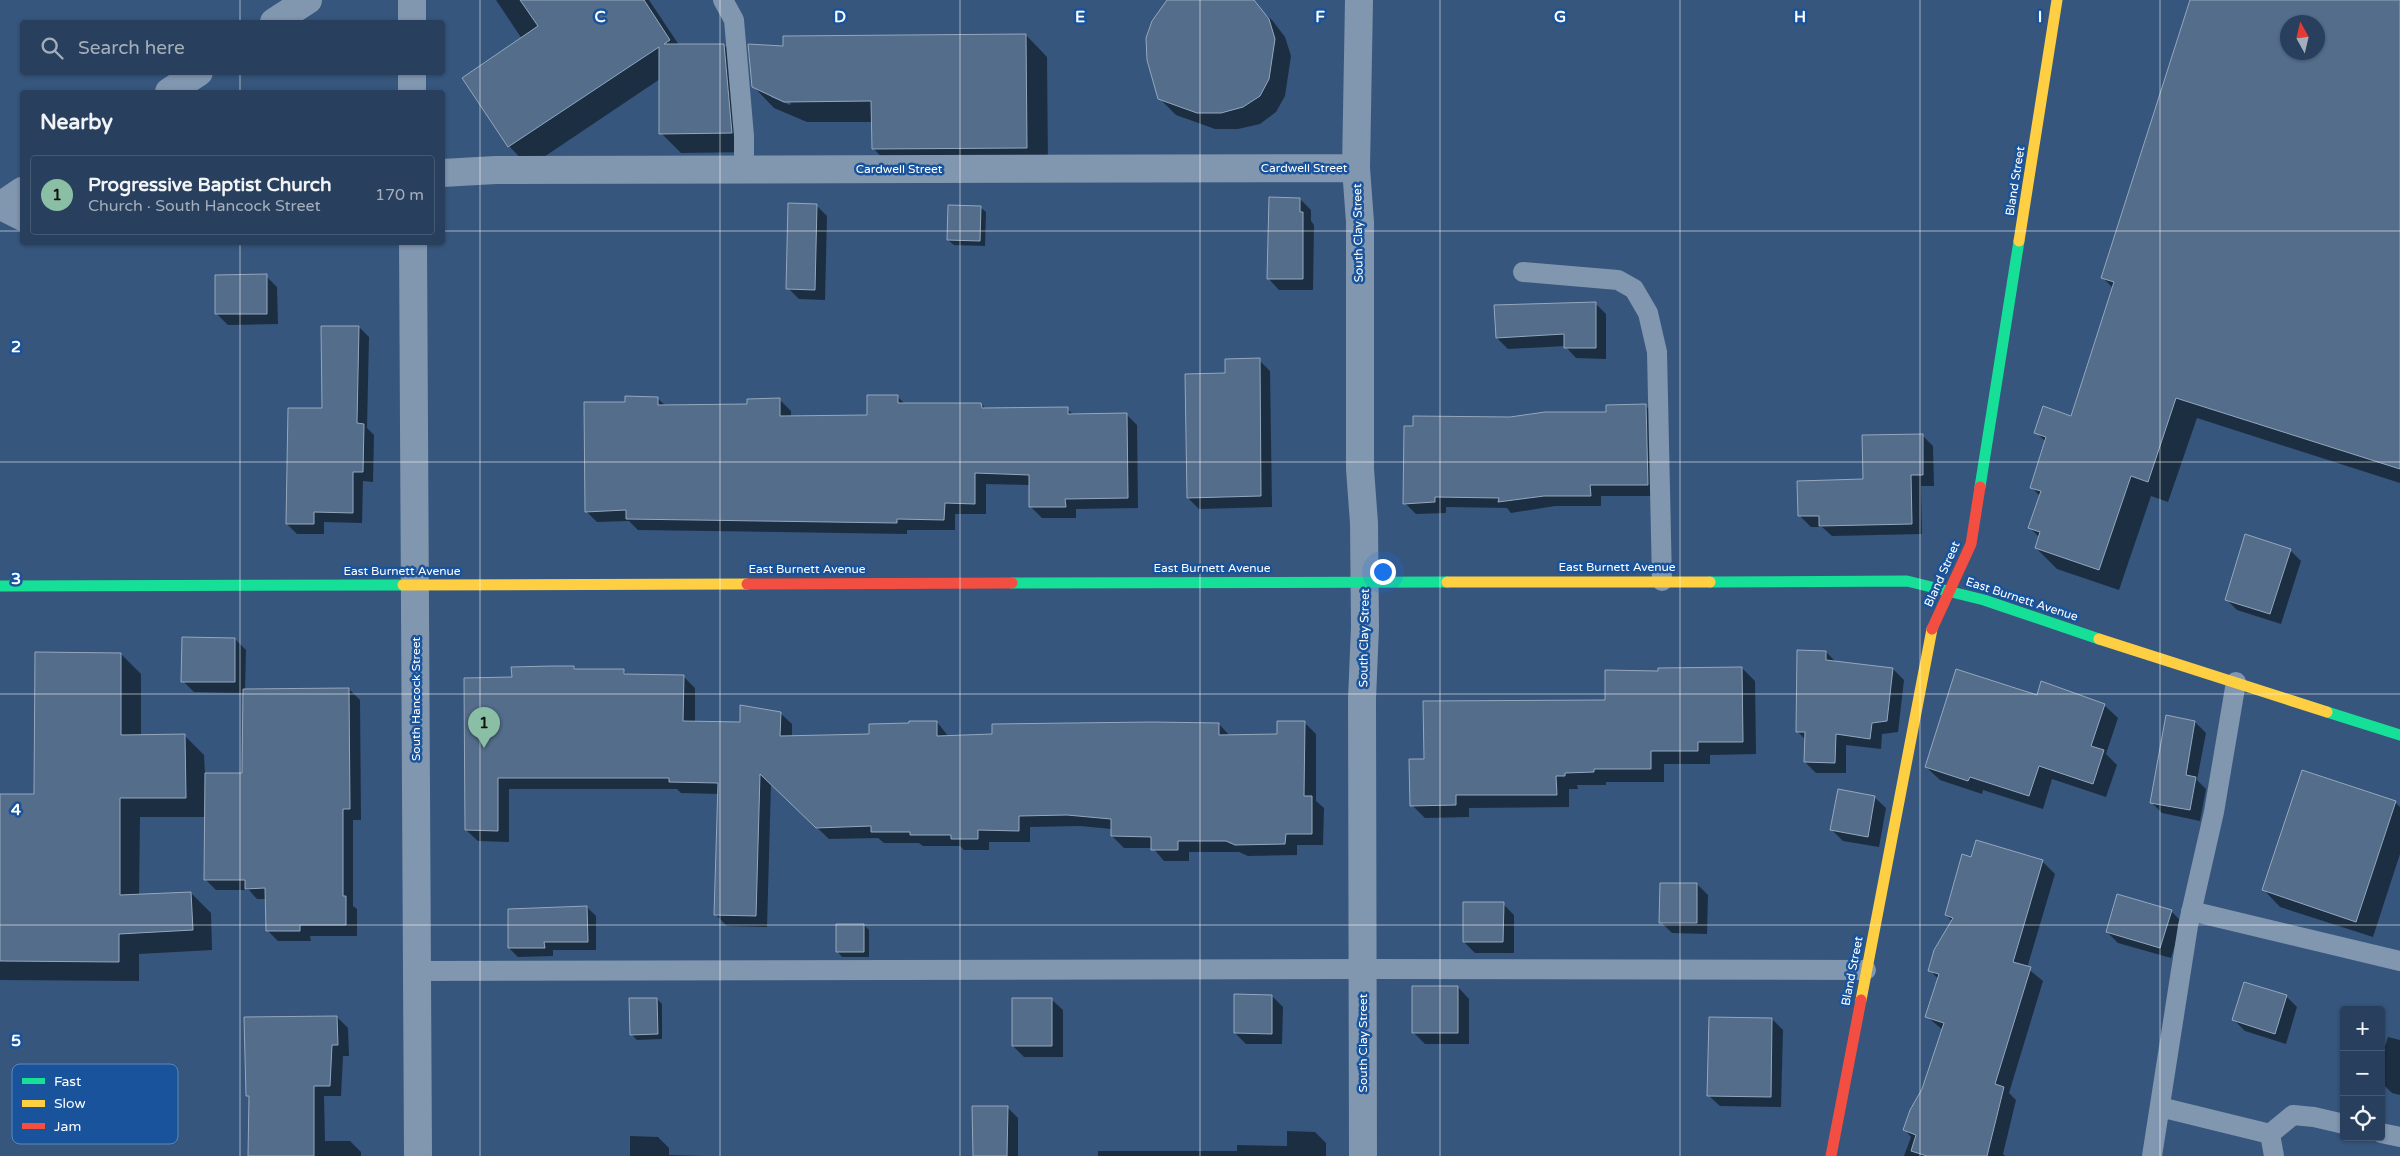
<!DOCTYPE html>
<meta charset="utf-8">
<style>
:root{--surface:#28405e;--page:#304764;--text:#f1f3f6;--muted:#a5afbc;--line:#445973;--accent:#8abfa5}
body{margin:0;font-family:"Varela Round",sans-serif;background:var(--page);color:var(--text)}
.controls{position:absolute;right:15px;bottom:15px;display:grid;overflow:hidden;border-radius:5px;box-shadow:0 1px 4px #0004}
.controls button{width:45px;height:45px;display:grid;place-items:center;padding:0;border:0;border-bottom:1px solid var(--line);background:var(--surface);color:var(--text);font:25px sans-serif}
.compass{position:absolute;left:2280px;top:15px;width:45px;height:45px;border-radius:50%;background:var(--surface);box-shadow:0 1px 4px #0004;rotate:352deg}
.you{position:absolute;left:1382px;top:571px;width:18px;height:18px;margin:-12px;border:4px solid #fff;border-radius:50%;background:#1a73e8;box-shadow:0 0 0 8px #1a73e833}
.badge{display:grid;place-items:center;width:32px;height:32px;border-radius:50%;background:var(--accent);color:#111;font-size:16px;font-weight:700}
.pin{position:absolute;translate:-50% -41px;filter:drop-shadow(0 1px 2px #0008)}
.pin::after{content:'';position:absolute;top:26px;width:18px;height:15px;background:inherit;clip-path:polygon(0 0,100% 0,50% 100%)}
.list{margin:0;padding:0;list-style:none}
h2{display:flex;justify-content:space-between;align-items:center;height:65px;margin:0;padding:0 20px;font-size:21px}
h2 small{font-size:16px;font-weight:400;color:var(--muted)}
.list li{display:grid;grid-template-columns:32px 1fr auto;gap:15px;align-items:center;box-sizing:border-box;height:80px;margin:0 10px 10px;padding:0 10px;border:1px solid var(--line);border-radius:5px}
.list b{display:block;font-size:19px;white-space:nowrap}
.list p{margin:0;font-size:16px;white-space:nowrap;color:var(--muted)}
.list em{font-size:16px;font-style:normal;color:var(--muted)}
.icon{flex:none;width:28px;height:28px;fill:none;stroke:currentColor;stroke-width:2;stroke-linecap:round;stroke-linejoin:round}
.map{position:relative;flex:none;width:2400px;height:1156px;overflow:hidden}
.search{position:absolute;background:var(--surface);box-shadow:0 1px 4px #0004;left:20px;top:20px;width:425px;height:55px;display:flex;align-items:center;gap:12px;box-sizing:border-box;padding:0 18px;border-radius:5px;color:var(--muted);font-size:19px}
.panel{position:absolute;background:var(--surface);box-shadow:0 1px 4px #0004;left:20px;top:90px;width:425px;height:155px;border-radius:5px}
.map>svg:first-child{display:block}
.shadow{fill:#0007;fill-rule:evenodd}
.building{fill:#536d8b;stroke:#95a7bc;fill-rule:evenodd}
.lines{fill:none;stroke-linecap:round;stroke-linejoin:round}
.lane{stroke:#8196af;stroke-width:20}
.street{stroke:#8196af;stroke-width:28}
.fast{stroke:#16e098;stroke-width:11}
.slow{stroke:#ffcf43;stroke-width:11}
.jam{stroke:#f24e42;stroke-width:11}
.grid{fill:none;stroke:#fff;stroke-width:1;stroke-opacity:0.55}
.labels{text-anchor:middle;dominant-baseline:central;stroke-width:5;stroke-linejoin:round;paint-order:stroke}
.street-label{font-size:12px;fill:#fff;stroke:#18539b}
.key{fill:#18539b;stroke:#5d87b9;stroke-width:1}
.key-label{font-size:14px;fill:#fff}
.grid-label{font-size:16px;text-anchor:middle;font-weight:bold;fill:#fff;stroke:#18539b;stroke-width:5;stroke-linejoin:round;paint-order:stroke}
</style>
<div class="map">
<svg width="2400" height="1156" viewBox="0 0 2400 1156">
<rect width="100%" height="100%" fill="#36567d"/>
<!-- shadow -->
<path class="shadow" d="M 496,0 L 649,0 L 679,45 L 724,45 L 744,65 L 751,152 L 681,153 L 661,133 L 660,79 L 529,167 L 509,146 L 463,78 L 522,39 Z
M 1169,0 L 1249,0 L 1272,20 L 1285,37 L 1291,56 L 1285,96 L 1276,112 L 1260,124 L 1238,129 L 1215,129 L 1176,115 L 1159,98 L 1153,22 Z
M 2192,0 L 2400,0 L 2400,483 L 2197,418 L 2168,502 L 2151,496 L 2119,590 L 2057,569 L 2036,548 L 2040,538 L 2030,528 L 2040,496 L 2032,488 L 2046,442 L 2036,432 L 2071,418 L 2114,289 L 2102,277 ZM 2288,22 L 2318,22 L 2318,52 L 2288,52 Z
M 1026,35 L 1047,57 L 1048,169 L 894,170 L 873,148 L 873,122 L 807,122 L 774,108 L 753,86 L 784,47 ZM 771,94 L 791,103 L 790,105 L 771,97 Z
M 1300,199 L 1311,210 L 1311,221 L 1314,225 L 1313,290 L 1279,290 L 1268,278 Z
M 816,205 L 827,216 L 825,300 L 799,299 L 788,288 Z
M 980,207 L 986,212 L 985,246 L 954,245 L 948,240 Z
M 266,276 L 277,287 L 278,324 L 228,325 L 217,314 Z
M 1595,303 L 1606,314 L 1606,359 L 1576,358 L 1565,346 L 1508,349 L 1497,338 Z
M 359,327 L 369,337 L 367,428 L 374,435 L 373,482 L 363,481 L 362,523 L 324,522 L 324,534 L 297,534 L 287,524 L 323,409 Z
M 1259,360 L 1270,371 L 1272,507 L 1199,509 L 1188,498 L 1226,375 Z
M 898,397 L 905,404 L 981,404 L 986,409 L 1067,409 L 1074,415 L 1126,414 L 1137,425 L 1138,508 L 1076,509 L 1076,518 L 1042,518 L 1031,507 L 1030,485 L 986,484 L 986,514 L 955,514 L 955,530 L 907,530 L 907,534 L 638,530 L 629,521 L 597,522 L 586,511 L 626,404 L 657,398 L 666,406 L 748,405 L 780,400 L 791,411 L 791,418 L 868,417 Z
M 1646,406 L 1657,417 L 1658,496 L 1601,496 L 1601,506 L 1555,506 L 1511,513 L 1507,508 L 1446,507 L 1446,513 L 1416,514 L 1405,503 L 1510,418 L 1607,413 Z
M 1922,435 L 1933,446 L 1934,486 L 1921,486 L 1922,534 L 1832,536 L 1822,527 L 1811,527 L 1800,516 L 1864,481 Z
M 2290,550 L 2301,561 L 2281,624 L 2237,610 L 2226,599 Z
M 235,639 L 246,650 L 245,690 L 349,689 L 360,700 L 361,820 L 353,820 L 353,906 L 357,909 L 357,936 L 310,936 L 311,941 L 278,941 L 267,930 L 267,899 L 257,899 L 249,890 L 216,890 L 205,879 L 206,817 L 140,817 L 139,896 L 191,893 L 211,913 L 212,950 L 139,954 L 139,981 L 0,980 L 0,795 L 36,795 L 121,654 L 141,674 L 141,736 L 184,735 L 204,755 L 205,774 L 244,774 L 244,693 L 194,692 L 183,681 Z
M 1826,652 L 1836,662 L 1893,669 L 1904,680 L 1898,732 L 1882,734 L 1881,749 L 1846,745 L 1846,773 L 1816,773 L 1805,762 L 1806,740 L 1797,731 Z
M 574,667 L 577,670 L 624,671 L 628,676 L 683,676 L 695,688 L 695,722 L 741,723 L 780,713 L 792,724 L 792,737 L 870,736 L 937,722 L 948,736 L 1219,724 L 1230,736 L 1278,735 L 1304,722 L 1316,734 L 1316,801 L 1324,808 L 1323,845 L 1297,845 L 1297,855 L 1248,856 L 1239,852 L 1189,852 L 1189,861 L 1164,861 L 1153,848 L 1124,848 L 1112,836 L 1112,829 L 1080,826 L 1030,827 L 1030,842 L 989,842 L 989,850 L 964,850 L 960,846 L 923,846 L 919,843 L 884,843 L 878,838 L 829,839 L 771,784 L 767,927 L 727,926 L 715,914 L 719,794 L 681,793 L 677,789 L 509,789 L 509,842 L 478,841 L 466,830 L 513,678 Z
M 1742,668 L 1755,681 L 1756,754 L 1710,755 L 1710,764 L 1664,764 L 1664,782 L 1606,782 L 1606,785 L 1577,785 L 1578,789 L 1569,789 L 1569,807 L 1469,808 L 1469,817 L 1425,818 L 1412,805 L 1425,760 L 1606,701 L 1659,673 Z
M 2104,705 L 2118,718 L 2106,754 L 2117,765 L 2106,797 L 2052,779 L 2043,809 L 1983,790 L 1982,794 L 1940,780 L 1926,767 Z
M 2195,722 L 2206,733 L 2197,780 L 2206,789 L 2200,821 L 2162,813 L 2151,802 Z
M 1874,797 L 1886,808 L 1879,847 L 1843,841 L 1832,830 Z
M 2395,802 L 2400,807 L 2400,854 L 2373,937 L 2280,907 L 2264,890 Z
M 1972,859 L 2042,861 L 2055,874 L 2027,968 L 2043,981 L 2009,1093 L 2016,1100 L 2003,1154 L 2005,1156 L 1904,1156 L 1911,1137 L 1905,1130 L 1924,1090 L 1943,1030 L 1926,1016 L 1938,979 L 1930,970 L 1952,921 L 1946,915 Z
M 1697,884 L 1708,895 L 1707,934 L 1672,933 L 1661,922 Z
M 1503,904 L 1514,915 L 1514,953 L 1475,953 L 1464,942 Z
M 587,907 L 596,916 L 596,950 L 553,950 L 553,956 L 518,957 L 509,948 Z
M 2171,911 L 2182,922 L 2171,958 L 2118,943 L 2107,932 Z
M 864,925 L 869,930 L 869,957 L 842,957 L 837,951 Z
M 1458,987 L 1469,999 L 1469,1044 L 1425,1044 L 1414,1033 Z
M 1272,996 L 1283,1007 L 1282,1044 L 1246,1044 L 1235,1033 Z
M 2286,996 L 2297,1007 L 2286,1044 L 2245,1031 L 2234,1020 Z
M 657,999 L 662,1004 L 662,1039 L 637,1040 L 632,1035 Z
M 1051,999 L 1063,1010 L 1063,1057 L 1024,1057 L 1013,1046 Z
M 337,1017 L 348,1028 L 349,1056 L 343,1056 L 341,1096 L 324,1096 L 325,1141 L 350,1141 L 361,1152 L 361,1156 L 249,1156 L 250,1098 L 247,1095 Z
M 1772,1019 L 1783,1030 L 1781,1107 L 1720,1106 L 1708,1095 Z
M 2388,1037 L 2400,1040 L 2400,1095 L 2392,1093 L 2381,1082 L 2381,1059 Z
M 1007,1107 L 1018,1118 L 1018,1156 L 973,1156 Z
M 1287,1131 L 1315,1132 L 1326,1143 L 1326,1156 L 1098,1156 L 1098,1151 L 1237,1151 L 1237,1145 L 1287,1146 Z
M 630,1136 L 658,1137 L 669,1148 L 669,1155 L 704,1156 L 630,1156 Z"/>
<!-- building -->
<path class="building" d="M 520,0 L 644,0 L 670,40 L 664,44 L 724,44 L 732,133 L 659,134 L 659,47 L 508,147 L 462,78 L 538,26 Z
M 1167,0 L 1254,0 L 1269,19 L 1275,39 L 1269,79 L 1260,96 L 1243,107 L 1221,113 L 1197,113 L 1158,99 L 1147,60 L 1146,38 L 1152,21 Z
M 2190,0 L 2400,0 L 2400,469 L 2176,398 L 2148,482 L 2131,476 L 2099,570 L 2035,548 L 2040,532 L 2028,528 L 2041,491 L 2030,488 L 2046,437 L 2034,433 L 2043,406 L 2071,416 L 2114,282 L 2101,278 ZM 2288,22 L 2318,22 L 2318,52 L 2288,52 Z
M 1026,34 L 1027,148 L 872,149 L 871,101 L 784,102 L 752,87 L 748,44 L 783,46 L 783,36 Z
M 1269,197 L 1300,198 L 1300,212 L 1303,212 L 1303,279 L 1267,279 Z
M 788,203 L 817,204 L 815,290 L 786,289 Z
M 948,205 L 981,206 L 980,241 L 947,240 Z
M 267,274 L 267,314 L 215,314 L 215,275 Z
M 1596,302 L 1596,348 L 1564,348 L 1564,334 L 1496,338 L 1494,305 Z
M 321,326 L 359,326 L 357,423 L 364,424 L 363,472 L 353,472 L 353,513 L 314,512 L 314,524 L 286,524 L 288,408 L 322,408 Z
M 1260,358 L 1261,496 L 1187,498 L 1185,374 L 1225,373 L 1225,359 Z
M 867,395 L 898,395 L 898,403 L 981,403 L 982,408 L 1068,407 L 1068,414 L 1127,413 L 1128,498 L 1065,499 L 1066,507 L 1029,507 L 1029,475 L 975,473 L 975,504 L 945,503 L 944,520 L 897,519 L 897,523 L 626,519 L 626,510 L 585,512 L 584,402 L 625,402 L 625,396 L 658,397 L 658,405 L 747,404 L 747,399 L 780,398 L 780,416 L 867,415 Z
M 1646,404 L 1648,485 L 1590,485 L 1591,496 L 1544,496 L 1498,502 L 1499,498 L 1435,497 L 1435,502 L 1403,504 L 1404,426 L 1413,426 L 1413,416 L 1510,417 L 1545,412 L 1606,412 L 1606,405 Z
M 1923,434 L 1923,475 L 1911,475 L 1912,524 L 1819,526 L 1819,516 L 1798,516 L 1797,481 L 1863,479 L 1862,435 Z
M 2245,534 L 2291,549 L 2270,614 L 2225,600 Z
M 182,637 L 235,638 L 235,682 L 181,682 Z
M 1797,650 L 1826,651 L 1826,660 L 1893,668 L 1887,721 L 1872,723 L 1870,739 L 1836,734 L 1835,763 L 1804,762 L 1805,732 L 1796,732 Z
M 35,652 L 121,653 L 121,735 L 185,734 L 186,798 L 120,798 L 120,895 L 191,892 L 193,930 L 119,934 L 119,962 L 0,961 L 0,794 L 34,794 Z
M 552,666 L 574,666 L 574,669 L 624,669 L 624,674 L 684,675 L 683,721 L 740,722 L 740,705 L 781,712 L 780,736 L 869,734 L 869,724 L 909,723 L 909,721 L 937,721 L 937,736 L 992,734 L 992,724 L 1152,722 L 1219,723 L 1219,735 L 1277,734 L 1277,721 L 1305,721 L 1304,796 L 1312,796 L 1312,834 L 1286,834 L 1285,844 L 1235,845 L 1226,841 L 1178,841 L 1178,850 L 1151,850 L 1151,837 L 1111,836 L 1111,819 L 1067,815 L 1019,816 L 1019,831 L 978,830 L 978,839 L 951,839 L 951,835 L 910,835 L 910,832 L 871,832 L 871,826 L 816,828 L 760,774 L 756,916 L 714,915 L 718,783 L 669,782 L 669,778 L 498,778 L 498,831 L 465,830 L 464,678 L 512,677 L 511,667 Z
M 1742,667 L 1743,742 L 1698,742 L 1698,751 L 1651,751 L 1651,769 L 1594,769 L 1594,772 L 1565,773 L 1565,776 L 1556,776 L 1557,795 L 1456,795 L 1456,805 L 1410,806 L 1409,759 L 1424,759 L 1423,701 L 1605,700 L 1605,670 L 1658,671 L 1658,668 Z
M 1956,669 L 2037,695 L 2041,681 L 2105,704 L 2091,746 L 2104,750 L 2093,784 L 2039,766 L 2029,796 L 1970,777 L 1968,781 L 1925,767 Z
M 349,688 L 350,809 L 343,809 L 343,896 L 346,896 L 346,925 L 300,925 L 300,931 L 266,931 L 265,888 L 245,889 L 245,880 L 204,880 L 205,773 L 242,773 L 243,689 Z
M 2166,715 L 2195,721 L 2186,775 L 2196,777 L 2190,810 L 2150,803 Z
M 2302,770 L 2396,801 L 2356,922 L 2262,890 Z
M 1838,789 L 1875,796 L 1868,837 L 1830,830 Z
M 1976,840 L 2043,860 L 2013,962 L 2031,967 L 1995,1084 L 2004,1087 L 1987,1156 L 1927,1156 L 1911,1151 L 1916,1135 L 1903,1130 L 1910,1110 L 1922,1089 L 1944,1023 L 1925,1017 L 1939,974 L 1928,971 L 1934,950 L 1953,918 L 1945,915 L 1962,854 L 1971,857 Z
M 1660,883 L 1697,883 L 1697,923 L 1659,923 Z
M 2117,894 L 2172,910 L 2160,948 L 2106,932 Z
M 1463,902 L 1504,902 L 1503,942 L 1463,942 Z
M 587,906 L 588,942 L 544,942 L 545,948 L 508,948 L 508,909 Z
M 836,924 L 864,924 L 864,952 L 836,952 Z
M 2244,982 L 2287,995 L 2275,1034 L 2232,1020 Z
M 1412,986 L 1458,986 L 1458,1033 L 1412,1033 Z
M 1234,994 L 1272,995 L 1272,1034 L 1234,1033 Z
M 629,998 L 657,998 L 658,1034 L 630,1035 Z
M 1012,998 L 1052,998 L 1052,1046 L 1012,1046 Z
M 337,1016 L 338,1045 L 332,1045 L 330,1086 L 314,1086 L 314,1156 L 248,1156 L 249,1096 L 246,1096 L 244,1017 Z
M 1709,1017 L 1772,1018 L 1771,1097 L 1707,1096 Z
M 972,1106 L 1008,1106 L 1007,1156 L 973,1156 Z"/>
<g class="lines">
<!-- lane -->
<path class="lane" d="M 723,0 L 734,20 L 744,136 L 744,169
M 0,210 L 22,221
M 1523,272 L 1618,280 L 1634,289 L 1648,313 L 1657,352 L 1662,581
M 2191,911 L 2400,961
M 417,971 L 1363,969 L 1866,970
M 2160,1107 L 2270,1134
M 2381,1133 L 2400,1137
M 2152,1156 L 2188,926 L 2214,812 L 2236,682
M 2274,1156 L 2270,1134 L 2293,1115 L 2314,1117 L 2344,1124"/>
<!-- street -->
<path class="street" d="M 412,0 L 412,22
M 1359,0 L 1356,168 L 1360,222 L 1360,469 L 1364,523 L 1365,627 L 1362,699 L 1363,1156
M 274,22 L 308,0
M 412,72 L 412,92
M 169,92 L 199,72
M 442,173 L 496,170 L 1356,168
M 0,206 L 22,191
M 413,242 L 418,1156"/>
<!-- fast -->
<path class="fast" d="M 1980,487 L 2019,241
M 1710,582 L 1907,581 L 1984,600 L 2099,639
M 1012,583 L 1447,582
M 0,586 L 403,585
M 2327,712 L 2400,735"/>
<!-- slow -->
<path class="slow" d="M 2019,241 L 2057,0
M 1447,582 L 1710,582
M 403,585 L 747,584
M 2099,639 L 2327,712
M 1861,1000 L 1932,629"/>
<!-- jam -->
<path class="jam" d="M 747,584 L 1012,583
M 1932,629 L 1971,544 L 1980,487
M 1831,1156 L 1861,1000"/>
</g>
<!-- grid -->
<path class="grid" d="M 240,0 L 240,22M 480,0 L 480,1156M 720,0 L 720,1156M 960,0 L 960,1156M 1200,0 L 1200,1156M 1440,0 L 1440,1156M 1680,0 L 1680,1156M 1920,0 L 1920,1156M 2160,0 L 2160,1156M 240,72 L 240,92M 0,231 L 22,231M 442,231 L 2400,231M 240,242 L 240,1156M 0,462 L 2400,462M 0,694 L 2400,694M 0,925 L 2400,925"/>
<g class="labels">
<!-- street labels -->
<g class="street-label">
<text x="1304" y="168">Cardwell Street</text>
<text x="899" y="169">Cardwell Street</text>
<text transform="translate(2015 181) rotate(-81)">Bland Street</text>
<text transform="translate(1358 233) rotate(-91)">South Clay Street</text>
<text x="1617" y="567">East Burnett Avenue</text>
<text x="1212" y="568">East Burnett Avenue</text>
<text x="807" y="569">East Burnett Avenue</text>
<text x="402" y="571">East Burnett Avenue</text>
<text transform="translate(1942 574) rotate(-66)">Bland Street</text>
<text transform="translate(2022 599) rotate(18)">East Burnett Avenue</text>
<text transform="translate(1364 638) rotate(-89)">South Clay Street</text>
<text transform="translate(416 699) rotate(-90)">South Hancock Street</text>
<text transform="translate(1852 971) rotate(-79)">Bland Street</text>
<text transform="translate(1363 1043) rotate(-90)">South Clay Street</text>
</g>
</g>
<!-- legend -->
<rect x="12" y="1064" width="166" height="80" rx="8" class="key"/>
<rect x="22" y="1078" width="23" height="6" fill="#16e098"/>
<rect x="22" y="1100" width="23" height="7" fill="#ffcf43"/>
<rect x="22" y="1123" width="23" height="6" fill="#f24e42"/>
<g class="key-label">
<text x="54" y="1086">Fast</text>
<text x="54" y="1108">Slow</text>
<text x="54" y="1131">Jam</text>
</g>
<g class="grid-label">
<text x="600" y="22">C</text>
<text x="840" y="22">D</text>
<text x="1080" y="22">E</text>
<text x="1320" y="22">F</text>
<text x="1560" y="22">G</text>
<text x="1800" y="22">H</text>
<text x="2040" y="22">I</text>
<text x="16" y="352">2</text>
<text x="16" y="584">3</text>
<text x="16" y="815">4</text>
<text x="16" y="1046">5</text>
</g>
</svg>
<div class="controls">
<button>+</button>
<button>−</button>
<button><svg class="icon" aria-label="locate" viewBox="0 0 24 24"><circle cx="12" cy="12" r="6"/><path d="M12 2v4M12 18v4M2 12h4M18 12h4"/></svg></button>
</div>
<svg class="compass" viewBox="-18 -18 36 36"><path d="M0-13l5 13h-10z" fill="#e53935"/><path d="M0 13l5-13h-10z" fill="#a5afbc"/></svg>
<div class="you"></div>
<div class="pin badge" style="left:484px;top:748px">1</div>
<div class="search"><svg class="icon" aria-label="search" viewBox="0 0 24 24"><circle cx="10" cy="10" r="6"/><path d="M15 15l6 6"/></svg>Search here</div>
<section class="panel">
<h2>Nearby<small></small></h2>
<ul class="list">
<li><span class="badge">1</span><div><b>Progressive Baptist Church</b><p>Church · South Hancock Street</p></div><em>170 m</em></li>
</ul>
</section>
</div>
